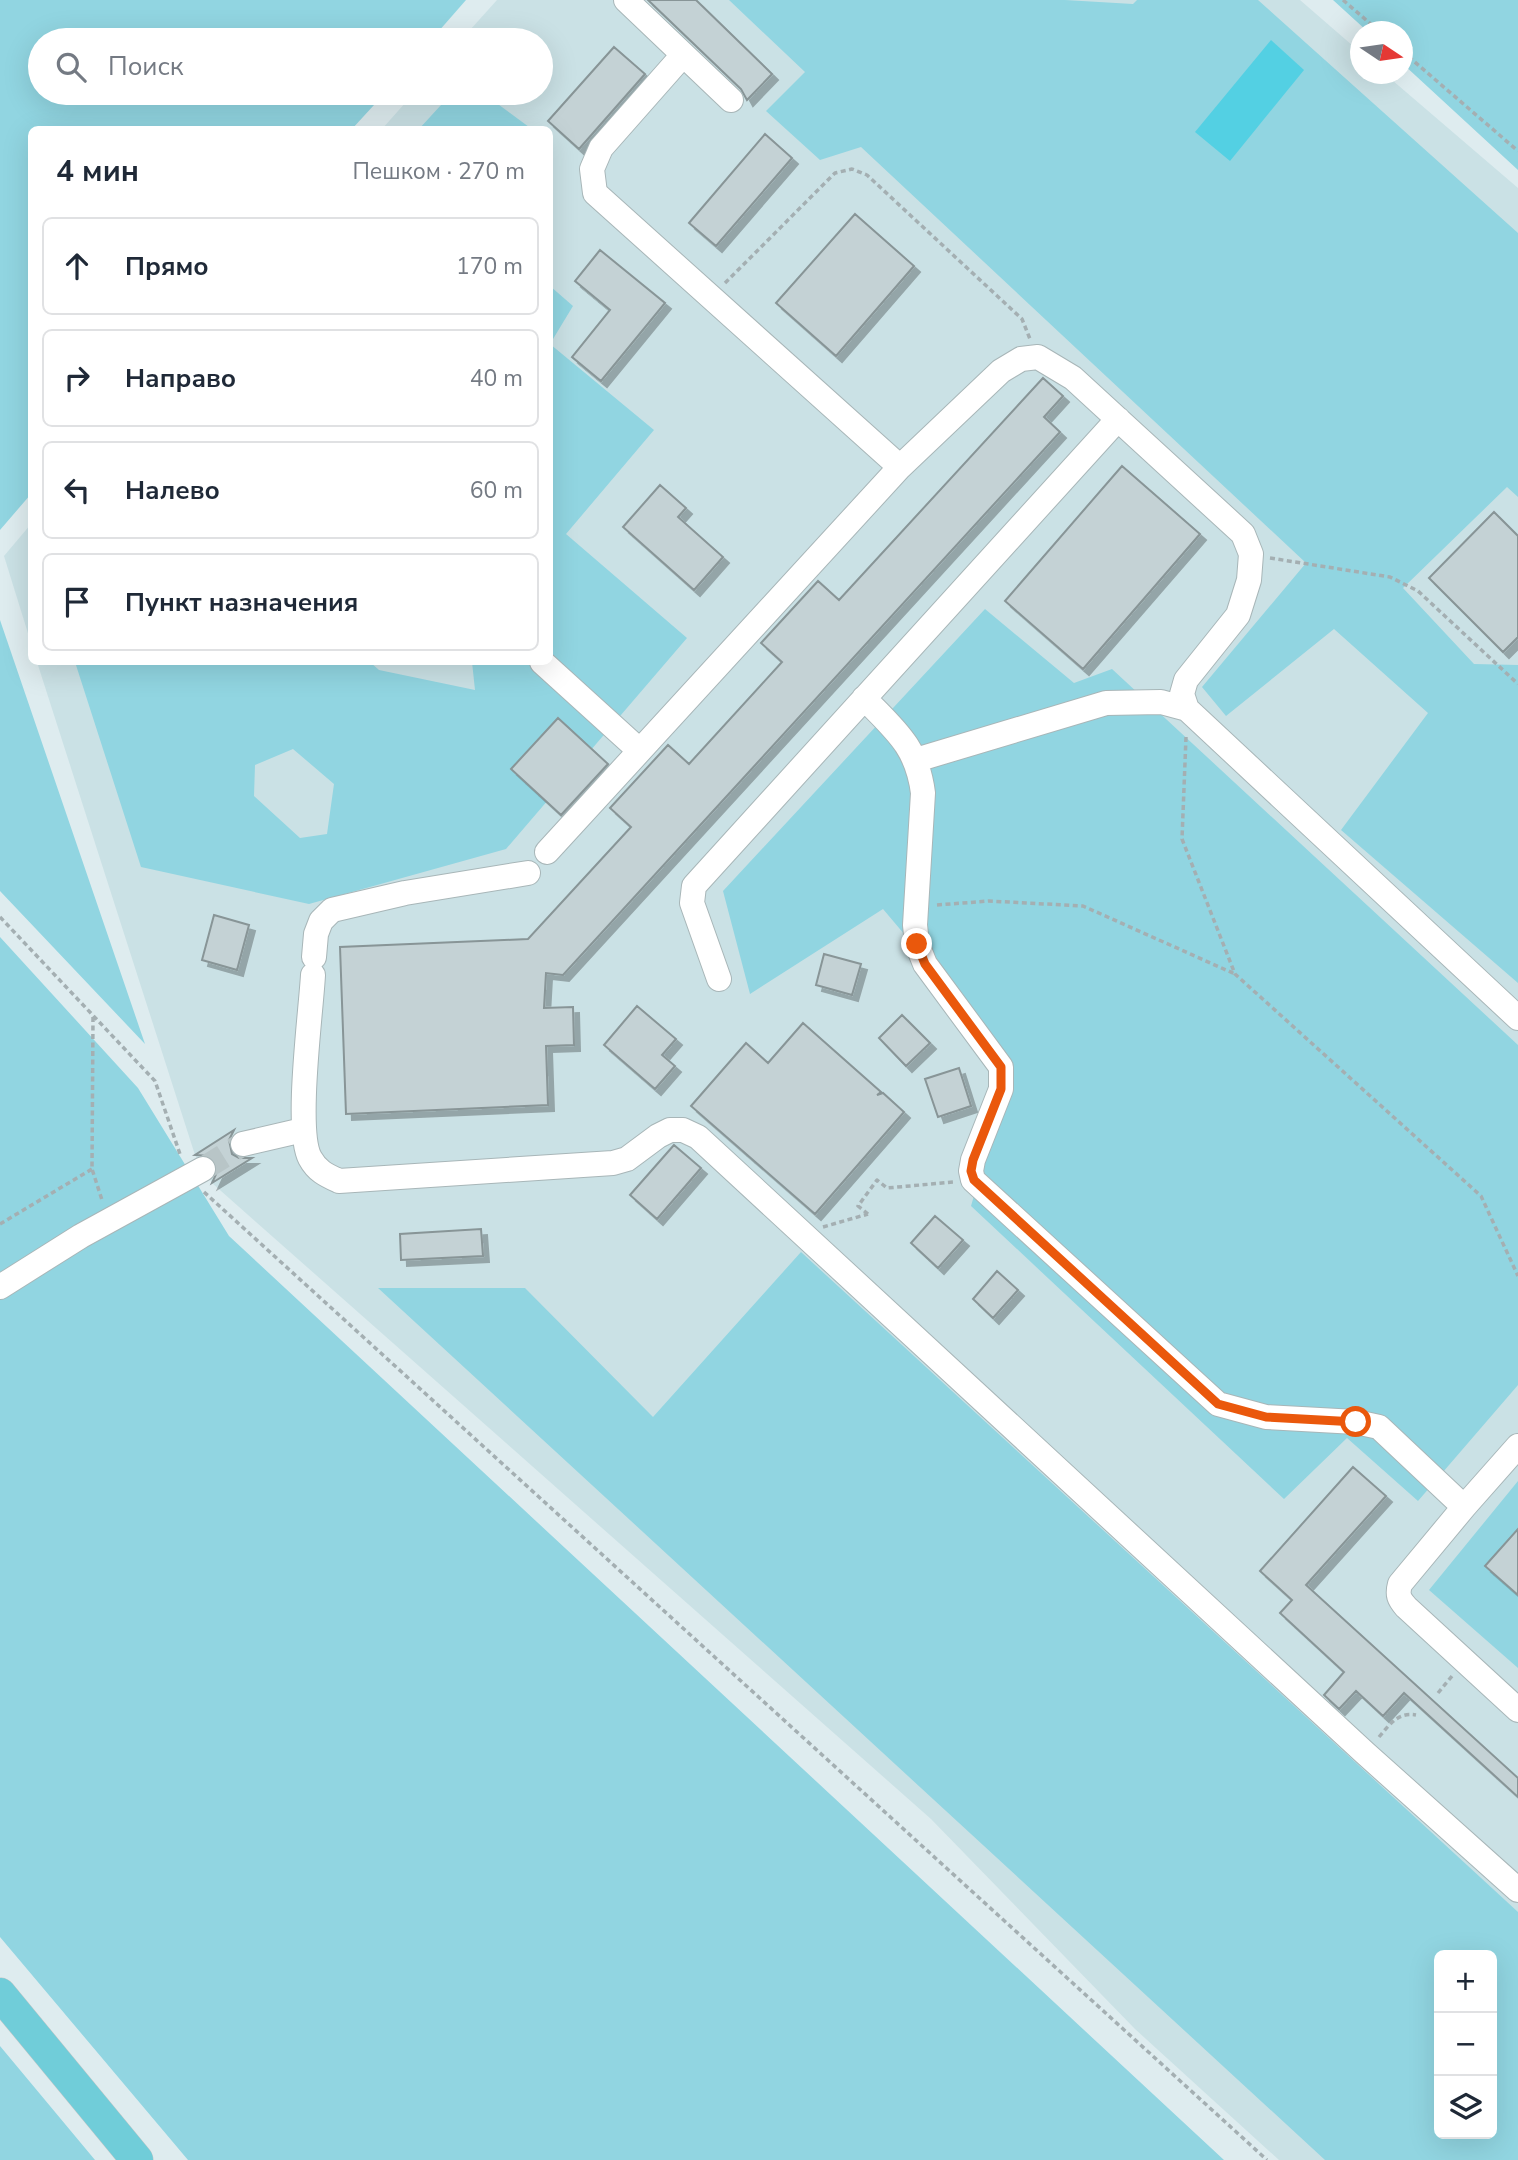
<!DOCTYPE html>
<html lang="ru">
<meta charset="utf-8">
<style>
:root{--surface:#fff;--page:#f6f6f7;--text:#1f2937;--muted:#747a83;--line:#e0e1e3}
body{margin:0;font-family:"Nunito Sans",sans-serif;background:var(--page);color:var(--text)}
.controls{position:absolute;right:21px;bottom:21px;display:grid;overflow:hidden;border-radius:10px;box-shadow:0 7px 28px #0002}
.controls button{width:63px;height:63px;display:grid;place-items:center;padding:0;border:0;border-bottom:2px solid var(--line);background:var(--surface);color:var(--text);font:35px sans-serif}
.compass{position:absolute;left:1350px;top:21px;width:63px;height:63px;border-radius:50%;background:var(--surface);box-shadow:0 7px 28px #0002;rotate:103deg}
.stop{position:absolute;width:21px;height:21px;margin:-16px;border:5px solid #ea580c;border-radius:50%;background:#fff}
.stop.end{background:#ea580c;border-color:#fff;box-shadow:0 2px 7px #0008}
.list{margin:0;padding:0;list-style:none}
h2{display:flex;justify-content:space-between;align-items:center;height:91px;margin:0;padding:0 28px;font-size:30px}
h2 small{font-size:23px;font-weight:400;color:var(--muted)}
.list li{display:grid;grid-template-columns:46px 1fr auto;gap:21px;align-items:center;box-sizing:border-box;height:98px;margin:0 14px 14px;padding:0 14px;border:2px solid var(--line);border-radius:10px}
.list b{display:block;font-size:26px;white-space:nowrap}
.list em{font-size:23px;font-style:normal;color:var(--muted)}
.icon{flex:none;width:38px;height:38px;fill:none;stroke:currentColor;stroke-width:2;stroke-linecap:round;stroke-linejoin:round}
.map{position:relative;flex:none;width:1518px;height:2160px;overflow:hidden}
.search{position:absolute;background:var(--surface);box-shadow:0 7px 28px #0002;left:28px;top:28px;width:525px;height:77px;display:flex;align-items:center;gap:18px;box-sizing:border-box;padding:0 24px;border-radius:38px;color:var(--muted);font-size:26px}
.panel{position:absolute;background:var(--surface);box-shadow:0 7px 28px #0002;left:28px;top:126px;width:525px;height:539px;border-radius:10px}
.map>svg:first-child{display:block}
.built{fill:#cae1e5;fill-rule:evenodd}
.green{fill:#91d5e1;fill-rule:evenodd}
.water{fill:#53d0e3}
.building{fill:#c4d2d5;stroke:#889597;stroke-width:2;filter:url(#shadow)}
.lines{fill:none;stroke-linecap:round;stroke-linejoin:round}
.minor-tunnel{stroke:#b8c5c7;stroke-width:24;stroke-dasharray:24 12;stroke-linecap:butt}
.minor-casing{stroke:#a8b6b8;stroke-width:26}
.major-casing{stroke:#c5c7c7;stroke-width:33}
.path{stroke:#a4afb2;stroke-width:3.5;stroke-dasharray:5 3.5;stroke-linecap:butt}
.minor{stroke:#fff;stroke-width:24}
.major{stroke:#70cdd9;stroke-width:32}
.route{stroke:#ea580c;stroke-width:9}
</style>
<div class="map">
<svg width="1518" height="2160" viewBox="0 0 1518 2160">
<defs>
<filter id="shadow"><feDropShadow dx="6" dy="6" stdDeviation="0" flood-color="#0004"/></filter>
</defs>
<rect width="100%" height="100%" fill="#deecef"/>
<!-- built -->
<path class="built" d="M 497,0 L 1300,0 L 1360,52 L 1360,74 L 1385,74 L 1518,188 L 1518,2160 L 1279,2160 L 1135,2029 L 931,1819 L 212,1183 L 195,1155 L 37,662 L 550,662 L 550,130 L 382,129 L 414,93 L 541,93 L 541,40 L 461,40 ZM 1439,1955 L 1492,1955 L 1492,2134 L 1439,2134 Z
M 31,524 L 31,643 L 4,556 Z"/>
<!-- green -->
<path class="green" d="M 0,0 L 466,0 L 431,40 L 40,40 L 40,93 L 385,93 L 352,129 L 32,130 L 31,494 L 0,530 Z
M 729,0 L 1065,0 L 1133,4 L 1137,0 L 1258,0 L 1518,233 L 1518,497 L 1507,487 L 1403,588 L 1474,664 L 1518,665 L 1518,983 L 1341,830 L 1428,713 L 1334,629 L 1226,716 L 1202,687 L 1306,563 L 861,147 L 820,160 L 766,111 L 805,72 Z
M 1333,0 L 1518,0 L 1518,170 L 1403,64 L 1402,32 L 1367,31 Z
M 452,93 L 483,93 L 529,127 L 526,130 L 419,129 Z
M 550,286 L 573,306 L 550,344 Z
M 550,344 L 654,430 L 566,534 L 687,638 L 506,849 L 309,904 L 141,867 L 75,662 L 370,662 L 379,670 L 475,690 L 472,662 L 550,662 ZM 293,749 L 334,784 L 327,834 L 300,838 L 254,796 L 255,765 Z
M 985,609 L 1074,683 L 1112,669 L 1518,1045 L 1518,1385 L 1418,1501 L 1347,1438 L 1284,1499 L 971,1206 L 1013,1063 L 883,909 L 750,994 L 723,891 Z
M 0,620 L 145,1044 L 0,891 Z
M 0,937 L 138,1088 L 229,1236 L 1224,2160 L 188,2160 L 0,1937 Z
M 801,1252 L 1518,1912 L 1518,2160 L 1325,2160 L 378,1288 L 525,1288 L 653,1417 ZM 1439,1955 L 1492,1955 L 1492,2134 L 1439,2134 Z
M 1518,1481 L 1518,1668 L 1429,1590 Z
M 0,2046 L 95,2160 L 0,2160 Z"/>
<!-- water -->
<path class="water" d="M 1271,40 L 1304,70 L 1230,161 L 1195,132 Z"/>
<!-- building -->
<path class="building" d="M 648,0 L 696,0 L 772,74 L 747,100 L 741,89 Z
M 614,47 L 645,74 L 579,149 L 548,121 Z
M 765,134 L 792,158 L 716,246 L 689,223 Z
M 855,214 L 914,266 L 836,356 L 776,303 Z
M 600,250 L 665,303 L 601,381 L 572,357 L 610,310 L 575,281 Z
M 1043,378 L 1063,396 L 1044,417 L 1060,432 L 563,975 L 546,973 L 544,1008 L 573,1007 L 574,1045 L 546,1046 L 548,1105 L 346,1114 L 340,947 L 528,939 L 631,827 L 610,808 L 668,745 L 689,764 L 782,662 L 761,643 L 818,581 L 839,600 Z
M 1122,466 L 1200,534 L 1083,669 L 1005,601 Z
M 660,485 L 686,508 L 678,517 L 723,557 L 694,590 L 623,527 Z
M 1494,512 L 1518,536 L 1518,637 L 1503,652 L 1429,578 Z
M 558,718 L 608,764 L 561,815 L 511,769 Z
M 214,915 L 249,925 L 237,970 L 202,960 Z
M 824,954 L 861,964 L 852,995 L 816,985 Z
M 637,1006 L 676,1039 L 662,1055 L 675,1066 L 655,1089 L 604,1045 Z
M 902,1015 L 930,1043 L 906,1066 L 879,1038 Z
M 803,1023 L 881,1092 L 877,1095 L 883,1093 L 904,1112 L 815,1214 L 691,1106 L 746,1043 L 768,1063 Z
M 959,1068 L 971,1106 L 938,1117 L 925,1079 Z
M 234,1130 L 229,1140 L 232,1154 L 239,1158 L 252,1158 L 212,1183 L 218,1170 L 216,1161 L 210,1156 L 195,1155 Z
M 674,1145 L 701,1168 L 657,1219 L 630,1195 Z
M 935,1216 L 963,1240 L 938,1268 L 911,1243 Z
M 481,1229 L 483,1256 L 401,1260 L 400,1234 Z
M 997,1271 L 1018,1290 L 993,1318 L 973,1299 Z
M 1353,1467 L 1386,1496 L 1306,1585 L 1518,1778 L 1518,1797 L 1404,1693 L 1383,1716 L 1356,1691 L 1339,1709 L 1324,1695 L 1344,1672 L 1280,1613 L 1292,1600 L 1260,1571 Z
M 1518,1529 L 1518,1595 L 1485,1566 Z"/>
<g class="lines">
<!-- minor-tunnel -->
<path class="minor-tunnel" d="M 203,1169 L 243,1144"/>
<!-- minor casing -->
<g class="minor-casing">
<path id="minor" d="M 626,0 L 731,100
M 683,55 L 601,148 L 592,169 L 595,193 L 900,467 L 1001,371 L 1021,359 L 1038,357 L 1073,378 L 1243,534 L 1251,554 L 1249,580 L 1238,615 L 1186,680 L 1182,694 L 1187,709
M 542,662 L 639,750
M 864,698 C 895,730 917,746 923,793 L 915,925 L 917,944 L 925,964 L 1001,1067 L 1001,1089 L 973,1160 L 971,1171 L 973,1180 L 1218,1404 L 1266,1417 L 1356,1422 L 1379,1427 L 1464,1507 L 1400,1584 C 1397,1595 1399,1599 1406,1607 L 1518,1710
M 916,760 L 1106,703 L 1161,702 L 1187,709 L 1518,1018
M 547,852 L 900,467
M 314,957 L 316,934 L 321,921 L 332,910 L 405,893 L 528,873
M 313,975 C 311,1012 295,1130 310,1158 C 317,1171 326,1175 339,1181 L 613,1163 L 627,1159 L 658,1136 L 670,1130 L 683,1130 L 698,1137 L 1365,1753 L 1518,1890
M 719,979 L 692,903 L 694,886 L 1118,419
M 243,1144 L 303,1130
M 0,1287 L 81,1236 L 203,1169
M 1464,1507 L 1518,1446"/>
</g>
<!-- major casing -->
<g class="major-casing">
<path id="major" d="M 0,1994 L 137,2160"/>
</g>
<!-- path -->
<path class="path" d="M 1343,0 L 1380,32
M 1402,51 L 1518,151
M 725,283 L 835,173 L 852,169 L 867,175 L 1022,319 L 1030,339
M 1270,558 L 1390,577 L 1418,591 L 1518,684
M 1186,737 L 1182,839 L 1235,974 L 1481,1196 L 1518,1276
M 937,905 L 989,901 L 1083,906 L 1235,974
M 0,917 L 155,1081 L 181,1157
M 93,1017 L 92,1169 L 102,1200
M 204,1192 L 1267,2160
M 868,1214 L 858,1206 L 877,1180 L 887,1188 L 954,1182
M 0,1224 L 92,1169
M 823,1227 L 868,1214
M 1438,1693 L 1452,1676
M 1379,1737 C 1390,1724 1398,1712 1416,1715"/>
<!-- minor -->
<use href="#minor" class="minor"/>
<!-- major -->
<use href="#major" class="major"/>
</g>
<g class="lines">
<!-- route -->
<path class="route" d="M 917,944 L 925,964 L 1001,1067 L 1001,1089 L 973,1160 L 971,1171 L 974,1180 L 1218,1404 L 1266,1417 L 1356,1422"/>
</g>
</svg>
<div class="controls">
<button>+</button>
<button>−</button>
<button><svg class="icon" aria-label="layers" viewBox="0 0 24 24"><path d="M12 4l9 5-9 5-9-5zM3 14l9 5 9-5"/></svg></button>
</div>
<svg class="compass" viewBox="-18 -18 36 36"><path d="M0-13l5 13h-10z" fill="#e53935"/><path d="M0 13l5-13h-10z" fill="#747a83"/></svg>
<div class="stop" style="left:1356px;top:1422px"></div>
<div class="stop end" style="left:917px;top:944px"></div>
<div class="search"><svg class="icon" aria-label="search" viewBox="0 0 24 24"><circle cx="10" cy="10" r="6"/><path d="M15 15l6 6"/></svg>Поиск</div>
<section class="panel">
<h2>4 мин<small>Пешком · 270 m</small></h2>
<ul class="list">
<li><svg class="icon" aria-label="ahead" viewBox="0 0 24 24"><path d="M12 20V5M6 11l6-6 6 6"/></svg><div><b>Прямо</b></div><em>170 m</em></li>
<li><svg class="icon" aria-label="right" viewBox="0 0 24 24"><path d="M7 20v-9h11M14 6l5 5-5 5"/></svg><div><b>Направо</b></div><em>40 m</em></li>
<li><svg class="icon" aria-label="left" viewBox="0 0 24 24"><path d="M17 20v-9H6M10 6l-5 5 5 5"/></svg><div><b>Налево</b></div><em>60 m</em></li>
<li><svg class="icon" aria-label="arrive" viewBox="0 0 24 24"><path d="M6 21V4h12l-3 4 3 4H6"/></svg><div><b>Пункт назначения</b></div></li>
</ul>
</section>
</div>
